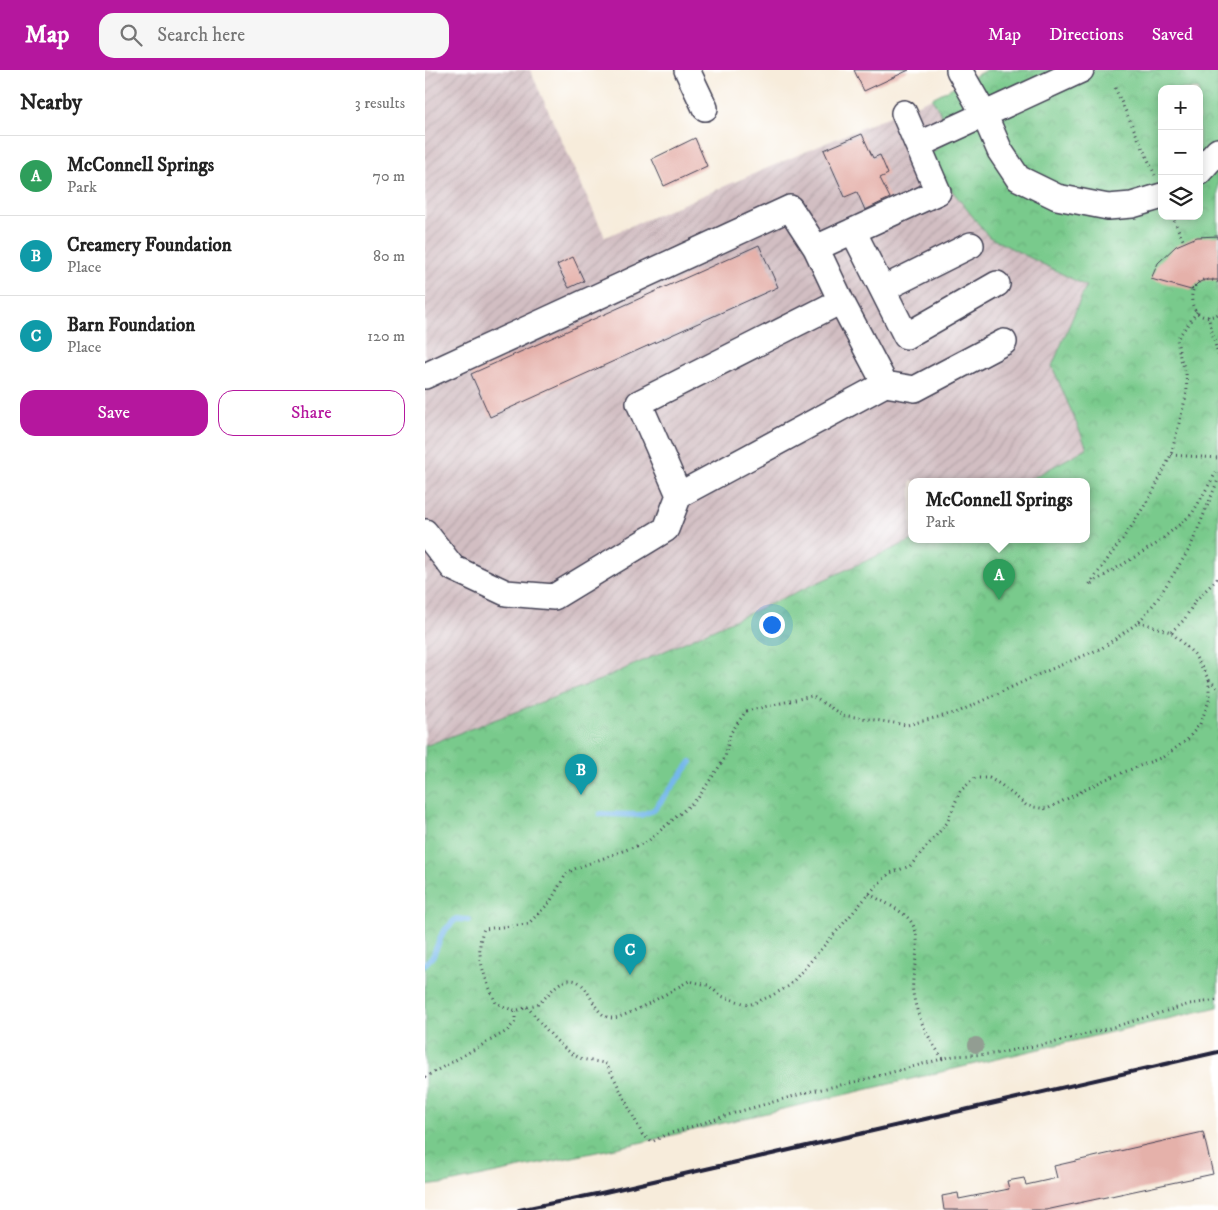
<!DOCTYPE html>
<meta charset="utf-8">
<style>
:root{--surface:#fff;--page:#f6f6f6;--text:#222;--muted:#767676;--line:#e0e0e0;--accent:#b5179e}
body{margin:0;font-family:"IM FELL DW Pica",serif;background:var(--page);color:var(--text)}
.controls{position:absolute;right:15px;top:15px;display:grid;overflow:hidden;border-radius:10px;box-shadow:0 2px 12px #0003}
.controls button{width:45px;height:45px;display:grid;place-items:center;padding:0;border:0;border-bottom:1px solid var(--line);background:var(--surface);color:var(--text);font:25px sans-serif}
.you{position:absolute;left:346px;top:554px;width:18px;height:18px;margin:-12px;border:4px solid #fff;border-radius:50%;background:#1a73e8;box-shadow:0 0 0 8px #1a73e833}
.badge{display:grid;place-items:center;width:32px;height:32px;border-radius:50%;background:var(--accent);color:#fff;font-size:16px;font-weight:700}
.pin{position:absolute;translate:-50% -41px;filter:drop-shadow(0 1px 2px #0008)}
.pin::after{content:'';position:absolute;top:26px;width:18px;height:15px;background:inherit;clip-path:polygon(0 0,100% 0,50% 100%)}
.popup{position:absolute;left:483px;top:408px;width:182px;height:65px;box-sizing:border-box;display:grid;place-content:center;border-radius:10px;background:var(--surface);filter:drop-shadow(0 1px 4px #0005);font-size:16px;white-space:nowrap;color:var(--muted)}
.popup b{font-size:19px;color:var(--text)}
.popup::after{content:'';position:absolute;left:50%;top:100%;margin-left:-10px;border:10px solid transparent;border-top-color:var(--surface)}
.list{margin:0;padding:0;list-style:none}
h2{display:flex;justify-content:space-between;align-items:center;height:65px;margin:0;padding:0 20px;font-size:21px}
h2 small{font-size:16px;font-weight:400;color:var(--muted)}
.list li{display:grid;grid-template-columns:32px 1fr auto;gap:15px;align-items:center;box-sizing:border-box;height:80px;padding:0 20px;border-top:1px solid var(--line)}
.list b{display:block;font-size:19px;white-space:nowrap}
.list p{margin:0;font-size:16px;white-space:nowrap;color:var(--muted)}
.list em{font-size:16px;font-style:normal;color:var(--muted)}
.actions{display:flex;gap:10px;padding:15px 20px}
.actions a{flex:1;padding:11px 0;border:1px solid var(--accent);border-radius:15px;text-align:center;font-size:18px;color:var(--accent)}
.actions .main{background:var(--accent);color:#fff}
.icon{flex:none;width:28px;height:28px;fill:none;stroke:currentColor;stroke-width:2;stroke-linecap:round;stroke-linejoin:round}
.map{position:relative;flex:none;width:793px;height:1140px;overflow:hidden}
header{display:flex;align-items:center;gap:30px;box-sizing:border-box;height:70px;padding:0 25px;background:var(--accent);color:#fff}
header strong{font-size:24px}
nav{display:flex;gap:28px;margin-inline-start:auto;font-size:18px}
.search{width:350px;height:45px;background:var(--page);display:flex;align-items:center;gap:12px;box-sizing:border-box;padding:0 18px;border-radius:15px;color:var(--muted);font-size:19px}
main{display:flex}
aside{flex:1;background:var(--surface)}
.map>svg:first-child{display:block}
.industrial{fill:url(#industrial-furrows)}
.park{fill:url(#park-crowns);stroke:#4e7664;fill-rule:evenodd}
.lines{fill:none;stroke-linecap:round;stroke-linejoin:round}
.stream{stroke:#75b8eb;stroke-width:6}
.building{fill:#e5b1aa}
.minor-casing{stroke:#424053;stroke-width:28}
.path{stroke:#424053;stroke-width:3;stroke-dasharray:1 4;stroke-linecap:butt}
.minor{stroke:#fff;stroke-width:25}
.rail{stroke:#22223b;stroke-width:4}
.tree{fill:#929d92}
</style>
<header>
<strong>Map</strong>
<div class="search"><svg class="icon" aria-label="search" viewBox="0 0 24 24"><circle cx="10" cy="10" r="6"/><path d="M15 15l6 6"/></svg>Search here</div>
<nav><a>Map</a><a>Directions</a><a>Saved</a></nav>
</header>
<main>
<aside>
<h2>Nearby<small>3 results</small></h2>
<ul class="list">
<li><span class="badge" style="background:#2e9e5b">A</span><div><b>McConnell Springs</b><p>Park</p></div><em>70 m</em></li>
<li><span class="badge" style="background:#0f9aa8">B</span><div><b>Creamery Foundation</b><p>Place</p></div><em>80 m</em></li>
<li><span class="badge" style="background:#0f9aa8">C</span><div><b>Barn Foundation</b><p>Place</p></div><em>120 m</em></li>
</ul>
<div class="actions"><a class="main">Save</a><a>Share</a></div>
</aside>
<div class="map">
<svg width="793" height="1140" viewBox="0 0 793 1140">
<defs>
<pattern id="industrial-furrows" width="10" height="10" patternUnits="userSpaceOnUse" patternTransform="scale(1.25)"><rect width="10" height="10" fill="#d2bec2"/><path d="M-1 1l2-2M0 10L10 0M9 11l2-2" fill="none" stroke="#b4a3a8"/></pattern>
<pattern id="park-crowns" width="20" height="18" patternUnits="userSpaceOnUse" patternTransform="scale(1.25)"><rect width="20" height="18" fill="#79ca8c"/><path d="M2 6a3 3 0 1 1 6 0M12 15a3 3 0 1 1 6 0" fill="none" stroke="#68ad7a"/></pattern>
</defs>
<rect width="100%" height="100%" fill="#fff"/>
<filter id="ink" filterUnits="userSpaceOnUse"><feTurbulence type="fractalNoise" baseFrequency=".02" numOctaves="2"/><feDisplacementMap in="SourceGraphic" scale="10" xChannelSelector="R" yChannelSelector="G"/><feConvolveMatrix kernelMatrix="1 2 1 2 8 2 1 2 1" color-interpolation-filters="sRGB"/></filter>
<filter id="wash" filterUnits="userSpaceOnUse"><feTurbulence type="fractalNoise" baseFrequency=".0096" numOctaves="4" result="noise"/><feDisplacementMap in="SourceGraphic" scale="20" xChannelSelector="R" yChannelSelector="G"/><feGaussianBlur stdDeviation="1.12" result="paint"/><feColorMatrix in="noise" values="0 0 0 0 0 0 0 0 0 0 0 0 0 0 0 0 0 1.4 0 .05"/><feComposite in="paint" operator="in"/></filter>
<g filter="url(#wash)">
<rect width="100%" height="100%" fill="#f7ecdb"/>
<!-- industrial -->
<path class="industrial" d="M 0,0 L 105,0 L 180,167 L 507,28 L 528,65 L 501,88 L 564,167 L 662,216 L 627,296 L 662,378 L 602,411 L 486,411 L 486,469 L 490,469 L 175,610 L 0,676 Z"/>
<!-- park -->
<path class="park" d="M 561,0 L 793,0 L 793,937 L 205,1075 L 24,1113 L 0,1116 L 0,676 L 175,610 L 490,469 L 662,469 L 662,411 L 602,411 L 662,378 L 627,296 L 661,216 L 564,167 L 501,88 L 528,65 L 507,28 ZM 737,19 L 774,19 L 774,146 L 737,146 Z"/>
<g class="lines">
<!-- stream -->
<path class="stream" d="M 175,744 L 216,745 L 229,740 L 266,692
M 0,894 L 8,886 L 18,862 L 31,849 L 43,850"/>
</g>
<g id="blocks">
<!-- building -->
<path class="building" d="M 429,0 L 484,0 L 439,21 Z
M 437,64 L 448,88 L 455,85 L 463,104 L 455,108 L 465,128 L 440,140 L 432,122 L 420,127 L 399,80 Z
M 270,68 L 282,96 L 239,116 L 227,89 Z
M 793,166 L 793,210 L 779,210 L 773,213 L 766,220 L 726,209 L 733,193 L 751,176 L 772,167 Z
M 334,175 L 353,217 L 65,347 L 46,304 Z
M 148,187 L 159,211 L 144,218 L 132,195 Z
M 778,1062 L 788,1104 L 621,1140 L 519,1140 L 517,1126 L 533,1123 L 534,1129 L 584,1119 L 582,1111 L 599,1108 L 601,1115 L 632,1108 L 629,1096 Z"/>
</g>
</g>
<g filter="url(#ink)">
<use href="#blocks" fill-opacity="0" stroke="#424053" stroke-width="1"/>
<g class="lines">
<!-- minor casing -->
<g class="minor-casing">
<path id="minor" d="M 262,0 L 280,38
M 534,0 L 559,44 L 575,81 L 593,108 L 632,127 L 683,137 L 707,135 L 737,126
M 493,75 L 656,0
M 774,102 L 793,81
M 428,161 L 481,266 L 572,214
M 391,178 L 416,231 L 460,314 L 254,425 L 214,333 L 416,231
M 458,219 L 546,175
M 0,306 L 365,138 L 391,178 L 513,122 L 479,43
M 460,314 L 490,319 L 579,272
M 0,462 L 28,498 L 81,523 L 129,527 L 241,459 L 254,425"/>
</g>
<!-- path -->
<path class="path" d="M 690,18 L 730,105
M 747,146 L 759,172
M 793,212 C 757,196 759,261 793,244
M 772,242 L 752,269 L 755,287 L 761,302 L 762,322 L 746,385 L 728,422 L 706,457 L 664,515 L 731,474 L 767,444 L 793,399
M 783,246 L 793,285
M 746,385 L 793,388
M 714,552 L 746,562 L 769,584 L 784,610 L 784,631 L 775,654 L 762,670 L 738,687 L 681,709 L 622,739 L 602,736 L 575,714 L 564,708 L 550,708 L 535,721 L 522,753 L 485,796 L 465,803 L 451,816 L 364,916 L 346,926 L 324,935 L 296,926 L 283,915 L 264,911 C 251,918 201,948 188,948 C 166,948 166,908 144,910 C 131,911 124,926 114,933 C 110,935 104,936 100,938 C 96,939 92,941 89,940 C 83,939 76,935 71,933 C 61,910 48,883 59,859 L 103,854 L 125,832 L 141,804 L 149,799 L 222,772 L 273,728 L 300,688 L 305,664 L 321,641 L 387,626 L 417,645 L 482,655 L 533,642 L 617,603 L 677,578 L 714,552 L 732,530 L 765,478 L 793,410
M 746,562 L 759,550 L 771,530 L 793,508
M 784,610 L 793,618
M 444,824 C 456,831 473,838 483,848 C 502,868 485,899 488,923 C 492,948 504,969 518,989
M 102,937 C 118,954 133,978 155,988 C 161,991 173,991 182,994 L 217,1064 L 227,1072 L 240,1065 L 316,1041 L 387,1021 L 430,1012 L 528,986 L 568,984 L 631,972 L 692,956 L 765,934 L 793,930
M 0,1007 L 82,961 L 90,952 L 90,941"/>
<!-- minor -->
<use href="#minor" class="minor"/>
<!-- rail -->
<path class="rail" d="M 94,1140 L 176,1123 L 793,982"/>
</g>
<!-- trees -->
<circle class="tree" cx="551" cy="975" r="8"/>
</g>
</svg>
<div class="controls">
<button>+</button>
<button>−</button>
<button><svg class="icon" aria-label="layers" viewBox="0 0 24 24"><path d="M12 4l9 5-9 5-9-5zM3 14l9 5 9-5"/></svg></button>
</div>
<div class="you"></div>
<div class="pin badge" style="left:574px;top:530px;background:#2e9e5b">A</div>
<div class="popup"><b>McConnell Springs</b>Park</div>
<div class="pin badge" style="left:156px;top:725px;background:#0f9aa8">B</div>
<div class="pin badge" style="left:205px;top:905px;background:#0f9aa8">C</div>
</div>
</main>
